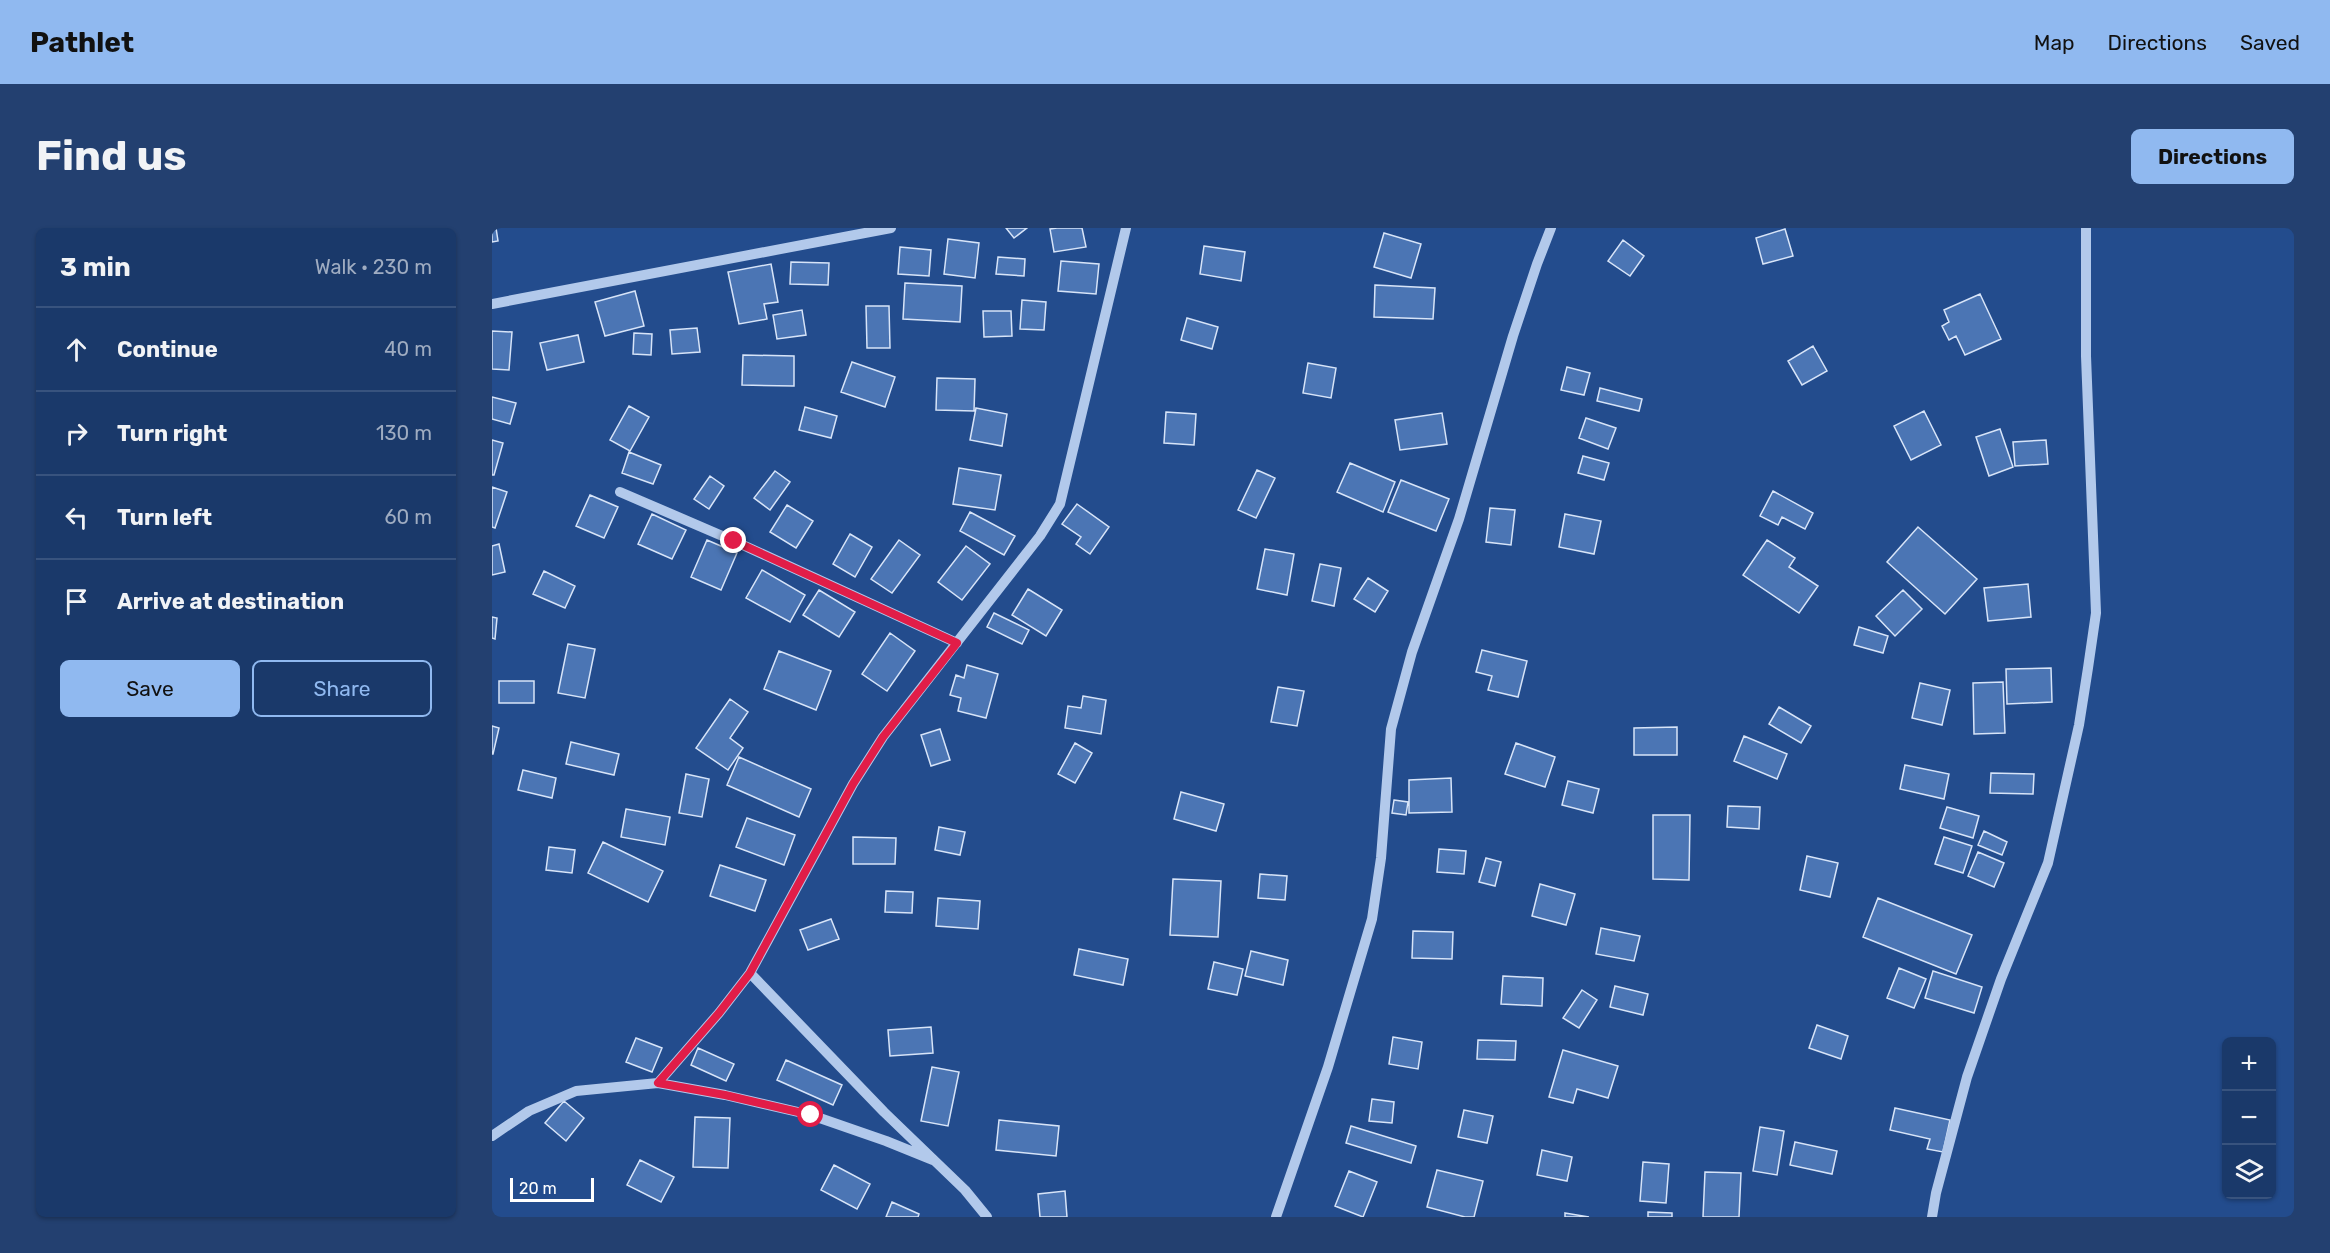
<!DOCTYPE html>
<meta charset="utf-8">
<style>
:root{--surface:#1a396a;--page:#234070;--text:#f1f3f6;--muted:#9facc1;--line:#38537e;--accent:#90b9f0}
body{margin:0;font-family:Rubik,sans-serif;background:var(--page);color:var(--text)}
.controls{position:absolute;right:18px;bottom:18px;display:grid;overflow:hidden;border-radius:9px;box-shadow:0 2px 4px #0004}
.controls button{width:54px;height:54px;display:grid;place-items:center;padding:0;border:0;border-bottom:2px solid var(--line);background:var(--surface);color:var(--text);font:30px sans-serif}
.scale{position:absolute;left:18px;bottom:15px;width:84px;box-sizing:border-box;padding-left:6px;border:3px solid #fff;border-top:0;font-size:16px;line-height:21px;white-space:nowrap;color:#fff;-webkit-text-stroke:4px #234c8d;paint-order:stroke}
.stop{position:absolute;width:18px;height:18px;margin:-14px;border:4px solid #e11d48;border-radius:50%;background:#fff}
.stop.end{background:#e11d48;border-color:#fff;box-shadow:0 2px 6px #0008}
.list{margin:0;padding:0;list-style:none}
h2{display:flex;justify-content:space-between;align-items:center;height:78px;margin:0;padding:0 24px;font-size:26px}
h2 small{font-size:20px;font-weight:400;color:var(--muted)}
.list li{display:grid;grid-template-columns:39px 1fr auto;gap:18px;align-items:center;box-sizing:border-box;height:84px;padding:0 24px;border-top:2px solid var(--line)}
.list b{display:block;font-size:22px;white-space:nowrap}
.list em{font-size:20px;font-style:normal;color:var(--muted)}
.actions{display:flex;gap:12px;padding:18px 24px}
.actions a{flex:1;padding:14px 0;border:2px solid var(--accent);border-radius:9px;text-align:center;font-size:21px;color:var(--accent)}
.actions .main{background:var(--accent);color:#111}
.icon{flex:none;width:33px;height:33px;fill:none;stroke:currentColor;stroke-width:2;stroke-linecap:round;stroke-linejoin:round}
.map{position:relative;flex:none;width:1802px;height:989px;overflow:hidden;border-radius:9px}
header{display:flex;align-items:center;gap:36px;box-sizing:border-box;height:84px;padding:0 30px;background:var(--accent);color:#111}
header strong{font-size:28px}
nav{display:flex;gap:33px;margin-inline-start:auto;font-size:21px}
.intro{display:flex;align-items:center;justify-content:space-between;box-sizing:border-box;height:144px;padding:0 36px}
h1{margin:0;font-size:42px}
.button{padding:15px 27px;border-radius:9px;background:var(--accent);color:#111;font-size:21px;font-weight:700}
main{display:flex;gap:36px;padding:0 36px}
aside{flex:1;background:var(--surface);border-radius:9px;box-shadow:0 2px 4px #0004}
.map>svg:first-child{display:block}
.building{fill:#4b75b4;stroke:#d7e4f8;stroke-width:1.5}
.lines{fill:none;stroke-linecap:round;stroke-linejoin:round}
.minor{stroke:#b2c9eb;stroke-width:10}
.route{stroke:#e11d48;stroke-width:8}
</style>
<header>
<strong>Pathlet</strong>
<nav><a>Map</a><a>Directions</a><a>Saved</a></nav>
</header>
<div class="intro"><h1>Find us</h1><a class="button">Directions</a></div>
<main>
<aside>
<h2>3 min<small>Walk · 230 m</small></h2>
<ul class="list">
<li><svg class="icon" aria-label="ahead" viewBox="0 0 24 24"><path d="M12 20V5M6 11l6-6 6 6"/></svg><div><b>Continue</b></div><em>40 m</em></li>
<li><svg class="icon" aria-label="right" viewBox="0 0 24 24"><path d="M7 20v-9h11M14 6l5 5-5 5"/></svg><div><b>Turn right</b></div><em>130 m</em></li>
<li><svg class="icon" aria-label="left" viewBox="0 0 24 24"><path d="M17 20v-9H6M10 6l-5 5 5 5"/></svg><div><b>Turn left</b></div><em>60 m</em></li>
<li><svg class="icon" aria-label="arrive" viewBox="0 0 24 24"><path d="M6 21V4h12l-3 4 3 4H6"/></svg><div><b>Arrive at destination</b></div></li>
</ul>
<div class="actions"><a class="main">Save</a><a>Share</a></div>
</aside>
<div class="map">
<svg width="1802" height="989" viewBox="0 0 1802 989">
<rect width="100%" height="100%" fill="#234c8d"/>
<!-- building -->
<path class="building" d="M 0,0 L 4,0 L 6,13 L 0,14 Z
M 514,0 L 535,0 L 522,10 Z
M 565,0 L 590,0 L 594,19 L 562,24 L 558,1 Z
M 1293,1 L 1301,28 L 1271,36 L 1264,10 Z
M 892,5 L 929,16 L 919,50 L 882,39 Z
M 456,11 L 487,15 L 483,50 L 452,46 Z
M 1131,12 L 1152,28 L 1138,48 L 1116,33 Z
M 712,18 L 753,24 L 749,53 L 708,46 Z
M 408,19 L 439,22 L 437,48 L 406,46 Z
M 506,29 L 533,31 L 532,48 L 504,46 Z
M 569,33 L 607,36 L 604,66 L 566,63 Z
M 299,34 L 337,35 L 336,57 L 298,56 Z
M 279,36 L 286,74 L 272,76 L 275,91 L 247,96 L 236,44 Z
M 413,55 L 470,58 L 468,94 L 411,91 Z
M 883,57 L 943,60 L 941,91 L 882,89 Z
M 143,63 L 152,98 L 113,108 L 103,74 Z
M 1488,66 L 1509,111 L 1473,127 L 1464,108 L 1457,112 L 1450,98 L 1457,94 L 1452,82 Z
M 530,72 L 554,74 L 552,102 L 528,101 Z
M 374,78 L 397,78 L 398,120 L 375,120 Z
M 310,82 L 314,107 L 285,111 L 281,87 Z
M 491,83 L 519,83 L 520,108 L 492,109 Z
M 695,90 L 726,99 L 720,121 L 689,112 Z
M 205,100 L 208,124 L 180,126 L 178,102 Z
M 0,103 L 20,104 L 17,142 L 0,141 Z
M 142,105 L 160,106 L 159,127 L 141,126 Z
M 86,107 L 92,134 L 55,142 L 48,115 Z
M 1321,118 L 1335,143 L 1310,157 L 1296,133 Z
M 251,127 L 302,128 L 302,158 L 250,157 Z
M 360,134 L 403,149 L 393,179 L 349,164 Z
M 816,135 L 844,140 L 839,170 L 811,165 Z
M 1075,139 L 1098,145 L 1092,167 L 1069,162 Z
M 445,150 L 483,151 L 482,183 L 444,182 Z
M 1108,160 L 1150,171 L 1147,183 L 1105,173 Z
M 0,169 L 24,175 L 18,196 L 0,191 Z
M 137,178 L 157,189 L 138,223 L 118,212 Z
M 313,179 L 345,188 L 339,210 L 307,202 Z
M 484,180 L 515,186 L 510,218 L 478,212 Z
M 1432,183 L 1449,217 L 1419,232 L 1402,198 Z
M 674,184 L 704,186 L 702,217 L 672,215 Z
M 950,185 L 955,216 L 908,222 L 903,192 Z
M 1094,190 L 1124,200 L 1116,221 L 1087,210 Z
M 1508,201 L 1521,239 L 1497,248 L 1484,209 Z
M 0,212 L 11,215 L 2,247 L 0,247 Z
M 1554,212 L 1556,236 L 1523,238 L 1521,214 Z
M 137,224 L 169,237 L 161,256 L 130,245 Z
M 1091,228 L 1117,235 L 1112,252 L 1086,245 Z
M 858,235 L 903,254 L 891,284 L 845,264 Z
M 467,240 L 509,247 L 503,282 L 461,276 Z
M 765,242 L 783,250 L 764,290 L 746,282 Z
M 283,243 L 298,254 L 278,282 L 262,270 Z
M 218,248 L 232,258 L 217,281 L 202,271 Z
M 909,252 L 957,271 L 944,303 L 896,284 Z
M 0,259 L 15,264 L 3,300 L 0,299 Z
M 1281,263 L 1321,285 L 1313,301 L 1290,289 L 1286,297 L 1268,288 Z
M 98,267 L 126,279 L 112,310 L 84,298 Z
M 585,276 L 617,299 L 598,326 L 584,316 L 589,309 L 570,296 Z
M 295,277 L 321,293 L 304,320 L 278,304 Z
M 998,280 L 1023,282 L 1019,317 L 994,314 Z
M 478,284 L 523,308 L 512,327 L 468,303 Z
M 160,286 L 194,302 L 180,331 L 146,316 Z
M 1073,286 L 1109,293 L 1102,326 L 1067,319 Z
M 1426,299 L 1485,351 L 1453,386 L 1395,334 Z
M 358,306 L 380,319 L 363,349 L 341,336 Z
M 215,312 L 245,325 L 229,362 L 199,349 Z
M 407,312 L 428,327 L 400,365 L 379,351 Z
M 1275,312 L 1303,330 L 1297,339 L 1326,358 L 1307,385 L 1251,347 Z
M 7,316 L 13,344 L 0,347 L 0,318 Z
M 474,318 L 498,336 L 470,372 L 446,354 Z
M 773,321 L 802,326 L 795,367 L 765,361 Z
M 828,336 L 849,340 L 842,378 L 820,373 Z
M 270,342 L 313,367 L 298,394 L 254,370 Z
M 52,343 L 83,358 L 73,380 L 41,366 Z
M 876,350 L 896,363 L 883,384 L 862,371 Z
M 1536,356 L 1539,389 L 1496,393 L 1492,360 Z
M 536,361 L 570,382 L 554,408 L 520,387 Z
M 327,362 L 363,384 L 347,409 L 311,387 Z
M 1411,362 L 1430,381 L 1403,408 L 1384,388 Z
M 502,385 L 537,402 L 530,416 L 495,399 Z
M 0,389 L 5,390 L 3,411 L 0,410 Z
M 1367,399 L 1396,408 L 1391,425 L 1362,417 Z
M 398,405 L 423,423 L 395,463 L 370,446 Z
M 76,416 L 103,421 L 93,470 L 66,465 Z
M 990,422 L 1035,433 L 1026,469 L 996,462 L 1000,448 L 984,444 Z
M 287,423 L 339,443 L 324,482 L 272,461 Z
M 475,437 L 506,446 L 494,490 L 466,483 L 469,470 L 458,467 L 464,447 L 472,450 Z
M 1559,440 L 1560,474 L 1515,476 L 1514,441 Z
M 7,453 L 42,453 L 42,475 L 7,475 Z
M 1511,454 L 1513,505 L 1482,506 L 1481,455 Z
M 1428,455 L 1458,462 L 1450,497 L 1420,490 Z
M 786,459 L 812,463 L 805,498 L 779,494 Z
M 591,468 L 614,472 L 609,506 L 573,500 L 576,478 L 589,480 Z
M 238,471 L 256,484 L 238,510 L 251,520 L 236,542 L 204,520 Z
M 1287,479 L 1319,498 L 1309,515 L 1277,496 Z
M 0,498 L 7,500 L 1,526 L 0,526 Z
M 1185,499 L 1185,527 L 1142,527 L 1142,500 Z
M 448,501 L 458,532 L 439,538 L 429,507 Z
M 1252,508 L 1295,526 L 1285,551 L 1242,533 Z
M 79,514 L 127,526 L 122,547 L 74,536 Z
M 583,515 L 600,525 L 583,555 L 566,546 Z
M 1024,515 L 1063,529 L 1053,559 L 1013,546 Z
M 247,529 L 319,561 L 307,589 L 235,557 Z
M 1413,537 L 1457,546 L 1452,571 L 1408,561 Z
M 31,542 L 64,550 L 60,570 L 26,562 Z
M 1499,545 L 1542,546 L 1541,566 L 1498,565 Z
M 194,546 L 217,551 L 210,589 L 187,585 Z
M 959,550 L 960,584 L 917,585 L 917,552 Z
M 1076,553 L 1107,561 L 1101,585 L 1070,577 Z
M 689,564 L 732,576 L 724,603 L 682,591 Z
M 902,572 L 916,574 L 914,587 L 900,585 Z
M 1236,578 L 1268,579 L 1267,601 L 1235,599 Z
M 1455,579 L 1487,588 L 1481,610 L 1448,600 Z
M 134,581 L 178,589 L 173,617 L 129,609 Z
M 1161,587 L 1198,587 L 1197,652 L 1161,651 Z
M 255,590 L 303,607 L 292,637 L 244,619 Z
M 447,599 L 473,604 L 468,627 L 443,622 Z
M 1492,603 L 1515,614 L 1510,627 L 1486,617 Z
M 361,609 L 404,610 L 403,636 L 361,636 Z
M 1452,609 L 1480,618 L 1471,645 L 1443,636 Z
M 111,614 L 171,643 L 156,674 L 96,645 Z
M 57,619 L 83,622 L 80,645 L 54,642 Z
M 947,621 L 974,623 L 972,646 L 945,644 Z
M 1486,624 L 1512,635 L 1502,659 L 1476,648 Z
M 1315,628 L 1346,635 L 1338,669 L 1308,662 Z
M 994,630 L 1009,634 L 1003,658 L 987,654 Z
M 228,637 L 274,652 L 263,683 L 218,668 Z
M 768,646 L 795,648 L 793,672 L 766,670 Z
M 681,651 L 729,653 L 726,709 L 678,707 Z
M 1048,656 L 1083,666 L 1074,697 L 1040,688 Z
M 394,663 L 421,664 L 420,685 L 393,684 Z
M 446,670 L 488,673 L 486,701 L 444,698 Z
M 1386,670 L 1480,707 L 1464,746 L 1371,709 Z
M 339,691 L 347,711 L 316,722 L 308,702 Z
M 1109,700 L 1148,708 L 1142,733 L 1104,726 Z
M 921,703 L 961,704 L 960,731 L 920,730 Z
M 587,721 L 636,731 L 631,757 L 582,747 Z
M 759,723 L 796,732 L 791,757 L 753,748 Z
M 722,734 L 751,741 L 745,767 L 716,761 Z
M 1407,740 L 1434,751 L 1422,780 L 1395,770 Z
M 1441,743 L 1490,759 L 1482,785 L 1433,770 Z
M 1011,748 L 1051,750 L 1050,778 L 1009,776 Z
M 1123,758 L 1156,766 L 1151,787 L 1118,779 Z
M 1090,762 L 1105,772 L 1087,800 L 1071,790 Z
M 1325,797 L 1356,808 L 1349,831 L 1317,820 Z
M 439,799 L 441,825 L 398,828 L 396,802 Z
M 901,809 L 930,814 L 926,841 L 897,836 Z
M 144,810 L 170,820 L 160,844 L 134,834 Z
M 986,812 L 1024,813 L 1023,832 L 985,831 Z
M 206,820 L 242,836 L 234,853 L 199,837 Z
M 1071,822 L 1126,838 L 1116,870 L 1085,861 L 1081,875 L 1057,869 Z
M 294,832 L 350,857 L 341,877 L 285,852 Z
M 440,839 L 467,844 L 456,898 L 429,893 Z
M 880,871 L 902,874 L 900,895 L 877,893 Z
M 72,873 L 92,890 L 74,913 L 53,895 Z
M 1403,880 L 1458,892 L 1451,924 L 1435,921 L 1438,911 L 1398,902 Z
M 972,882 L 1001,888 L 995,915 L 966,909 Z
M 203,889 L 238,890 L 236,940 L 201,939 Z
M 507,892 L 567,898 L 564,928 L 504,922 Z
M 859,898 L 924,918 L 919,935 L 854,915 Z
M 1268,899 L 1292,903 L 1285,947 L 1261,943 Z
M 1303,914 L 1345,923 L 1340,946 L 1298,937 Z
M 1050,922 L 1080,929 L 1075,953 L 1045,947 Z
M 148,932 L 182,949 L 169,974 L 135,957 Z
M 1151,934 L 1177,936 L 1174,975 L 1148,973 Z
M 342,937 L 378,956 L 365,981 L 329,962 Z
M 945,942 L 991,953 L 982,989 L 973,989 L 935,979 Z
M 857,943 L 885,954 L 871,989 L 843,978 Z
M 1213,944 L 1249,945 L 1247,989 L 1211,989 Z
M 573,963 L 575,989 L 548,989 L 546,966 Z
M 400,974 L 427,986 L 426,989 L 394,989 Z
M 1156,984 L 1180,985 L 1180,989 L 1156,989 Z
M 1073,985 L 1097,989 L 1073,989 Z"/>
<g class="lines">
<!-- minor -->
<path class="minor" d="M 0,76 L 399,0
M 128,264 L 242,313 L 465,415
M 258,745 L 392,884 L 473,962 L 495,989
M 166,855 L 227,785 L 258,745 L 361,556 L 391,509 L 548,308 L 568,276 L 634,0
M 0,908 L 37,883 L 84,863 L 166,855 L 233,867 L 319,887 L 394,913 L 441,932
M 784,989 L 836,839 L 880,691 L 889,630 L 899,501 L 920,424 L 967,291 L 1021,108 L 1045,36 L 1059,0
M 1440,989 L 1444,965 L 1475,849 L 1509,751 L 1556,635 L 1587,497 L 1596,440 L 1604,385 L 1594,128 L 1594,0"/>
</g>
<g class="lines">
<!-- route -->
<path class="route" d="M 242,313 L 465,415 L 391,509 L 361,556 L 258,745 L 227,785 L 166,855 L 233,867 L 319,887"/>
</g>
</svg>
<div class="controls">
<button>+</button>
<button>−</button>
<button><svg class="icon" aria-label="layers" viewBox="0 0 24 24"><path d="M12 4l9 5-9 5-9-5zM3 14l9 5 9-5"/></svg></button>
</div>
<div class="scale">20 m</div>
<div class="stop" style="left:319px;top:887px"></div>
<div class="stop end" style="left:242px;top:313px"></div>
</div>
</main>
